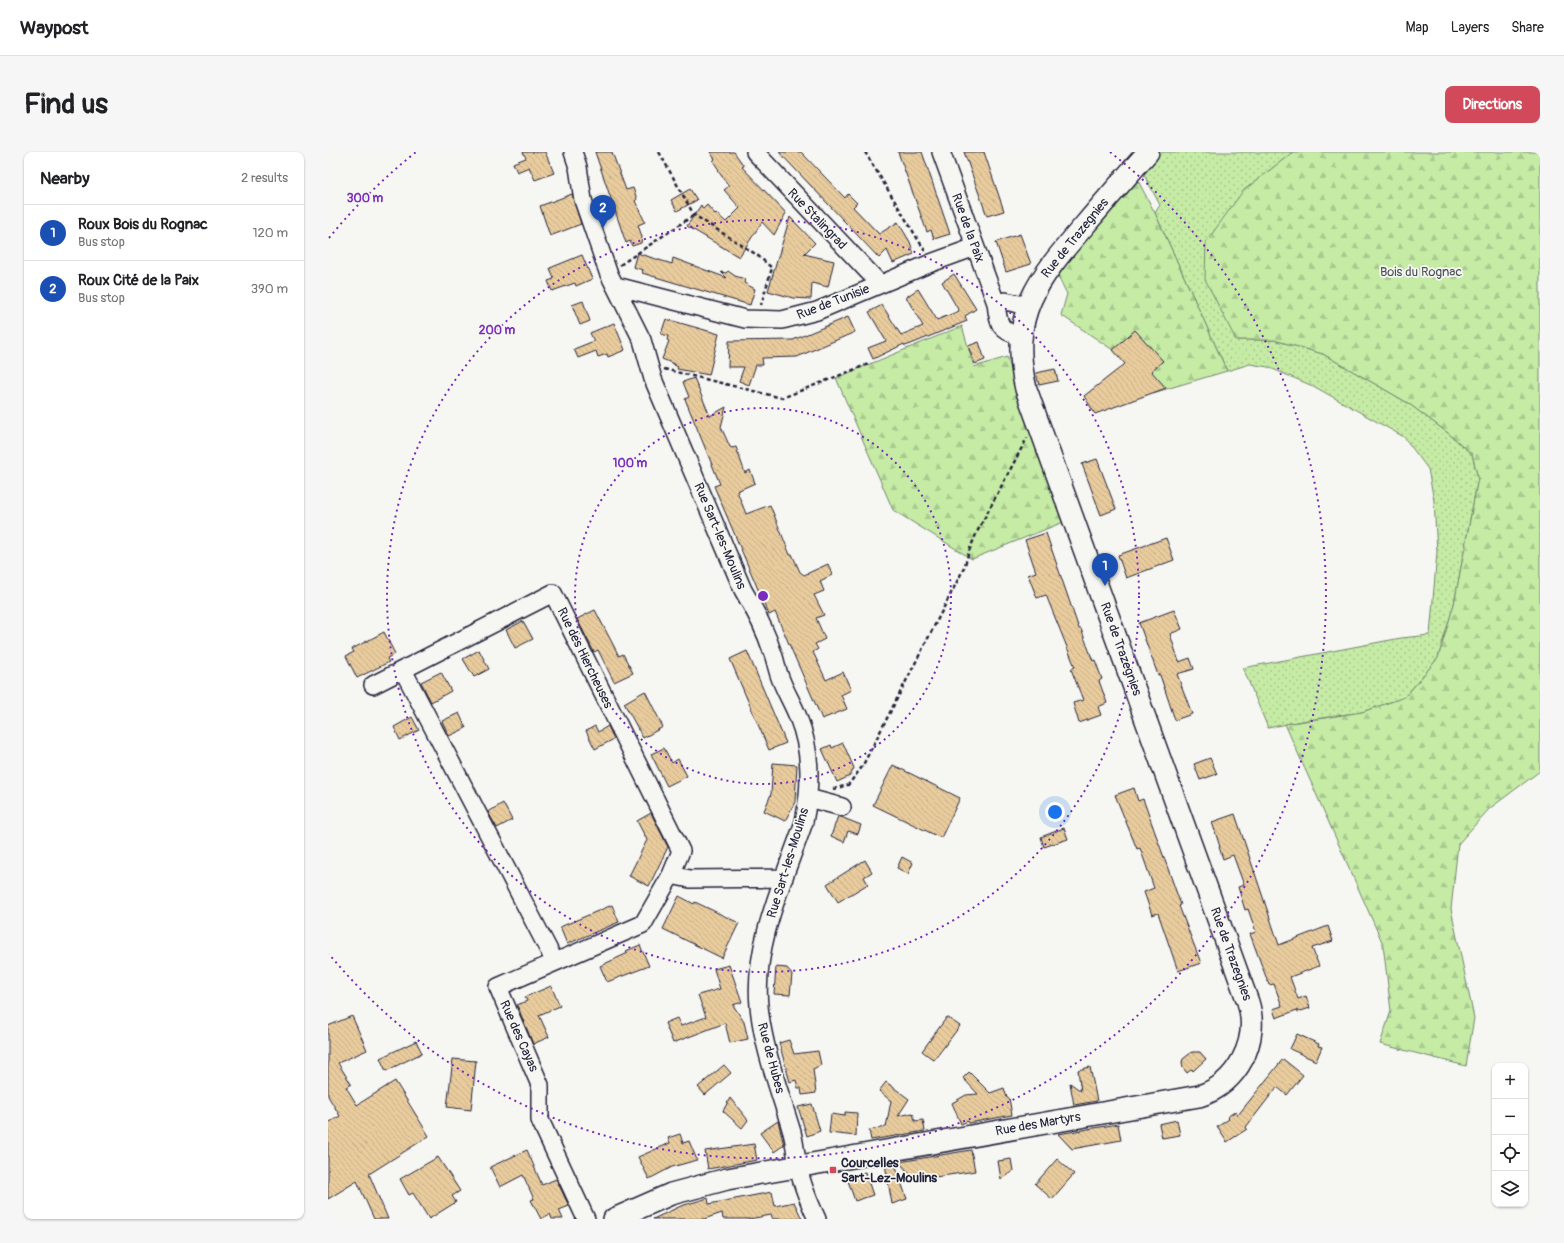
<!DOCTYPE html>
<meta charset="utf-8">
<style>
:root{--surface:#fff;--page:#f6f6f6;--text:#202124;--muted:#757577;--line:#e0e0e0;--accent:#d1495b}
body{margin:0;font-family:Pangolin,sans-serif;background:var(--page);color:var(--text)}
.controls{position:absolute;right:12px;bottom:12px;display:grid;overflow:hidden;border-radius:8px;box-shadow:0 1px 3px #0004}
.controls button{width:36px;height:36px;display:grid;place-items:center;padding:0;border:0;border-bottom:1px solid var(--line);background:var(--surface);color:var(--text);font:20px sans-serif}
.you{position:absolute;left:727px;top:660px;width:14px;height:14px;margin:-10px;border:3px solid #fff;border-radius:50%;background:#1a73e8;box-shadow:0 0 0 6px #1a73e833}
.badge{display:grid;place-items:center;width:26px;height:26px;border-radius:50%;background:var(--accent);color:#fff;font-size:13px;font-weight:700}
.pin{position:absolute;translate:-50% -33px;filter:drop-shadow(0 1px 2px #0008)}
.pin::after{content:'';position:absolute;top:21px;width:14px;height:12px;background:inherit;clip-path:polygon(0 0,100% 0,50% 100%)}
.list{margin:0;padding:0;list-style:none}
h2{display:flex;justify-content:space-between;align-items:center;height:52px;margin:0;padding:0 16px;font-size:17px}
h2 small{font-size:13px;font-weight:400;color:var(--muted)}
.list li{display:grid;grid-template-columns:26px 1fr auto;gap:12px;align-items:center;box-sizing:border-box;height:56px;padding:0 16px;border-top:1px solid var(--line)}
.list b{display:block;font-size:15px;white-space:nowrap}
.list p{margin:0;font-size:13px;white-space:nowrap;color:var(--muted)}
.list em{font-size:13px;font-style:normal;color:var(--muted)}
.icon{flex:none;width:22px;height:22px;fill:none;stroke:currentColor;stroke-width:2;stroke-linecap:round;stroke-linejoin:round}
.map{position:relative;flex:none;width:1212px;height:1067px;overflow:hidden;border-radius:8px}
header{display:flex;align-items:center;gap:24px;box-sizing:border-box;height:56px;padding:0 20px;background:var(--surface);border-bottom:1px solid var(--line)}
header strong{font-size:19px}
nav{display:flex;gap:22px;margin-inline-start:auto;font-size:14px}
.intro{display:flex;align-items:center;justify-content:space-between;box-sizing:border-box;height:96px;padding:0 24px}
h1{margin:0;font-size:28px}
.button{padding:10px 18px;border-radius:8px;background:var(--accent);color:#fff;font-size:14px;font-weight:700}
main{display:flex;gap:24px;padding:0 24px}
aside{flex:1;background:var(--surface);border-radius:8px;box-shadow:0 1px 3px #0004}
.map>svg:first-child{display:block}
.grass{fill:url(#grass-dots);stroke:#748670}
.forest{fill:url(#forest-firs);stroke:#748670}
.building{fill:url(#building-back-hatch);stroke:#22223b}
.lines{fill:none;stroke-linecap:round;stroke-linejoin:round}
.minor-casing{stroke:#22223b;stroke-width:20}
.major-casing{stroke:#22223b;stroke-width:24}
.path{stroke:#22223b;stroke-width:2.5;stroke-dasharray:4 3;stroke-linecap:butt}
.minor{stroke:#f6f6f2;stroke-width:17}
.major{stroke:#f6f6f2;stroke-width:21}
.ring{fill:none;stroke:#7b2cbf;stroke-width:2;stroke-dasharray:2 4}
.poi-dot{fill:#d1495b;stroke:#f6f6f2;stroke-width:1.5}
.labels{text-anchor:middle;dominant-baseline:central;stroke-width:3.5;stroke-linejoin:round;paint-order:stroke}
.street-label{font-size:13px;fill:#22223b;stroke:#f6f6f2}
.park-label{font-size:13px;fill:#4b5456;stroke:#f6f6f2}
.poi-label{font-size:13px;font-weight:bold;fill:#22223b;stroke:#f6f6f2;text-anchor:start}
.centre{fill:#7b2cbf;stroke:#f6f6f2;stroke-width:2}
.ring-label{font-size:12px;text-anchor:middle;font-weight:bold;fill:#7b2cbf;stroke:#f6f6f2;stroke-width:3.5;stroke-linejoin:round;paint-order:stroke}
</style>
<header>
<strong>Waypost</strong>
<nav><a>Map</a><a>Layers</a><a>Share</a></nav>
</header>
<div class="intro"><h1>Find us</h1><a class="button">Directions</a></div>
<main>
<aside>
<h2>Nearby<small>2 results</small></h2>
<ul class="list">
<li><span class="badge" style="background:#1a4fb4">1</span><div><b>Roux Bois du Rognac</b><p>Bus stop</p></div><em>120 m</em></li>
<li><span class="badge" style="background:#1a4fb4">2</span><div><b>Roux Cité de la Paix</b><p>Bus stop</p></div><em>390 m</em></li>
</ul>
</aside>
<div class="map">
<svg width="1212" height="1067" viewBox="0 0 1212 1067">
<defs>
<pattern id="grass-dots" width="8" height="8" patternUnits="userSpaceOnUse"><rect width="8" height="8" fill="#c5eba5"/><path d="M2 2h.1M6 6h.1" fill="none" stroke="#a9c98f" stroke-width="1.8" stroke-linecap="round"/></pattern>
<pattern id="forest-firs" width="22" height="20" patternUnits="userSpaceOnUse"><rect width="22" height="20" fill="#c5eba5"/><path d="M5 1l3.5 6h-7zM16 11l3.5 6h-7z" fill="#a9c98f"/></pattern>
<pattern id="building-back-hatch" width="6" height="6" patternUnits="userSpaceOnUse"><rect width="6" height="6" fill="#e9cc9d"/><path d="M-1 5l2 2M0 0l6 6M5-1l2 2" fill="none" stroke="#c8af88"/></pattern>
</defs>
<rect width="100%" height="100%" fill="#f6f6f2"/>
<filter id="ink" filterUnits="userSpaceOnUse"><feTurbulence type="fractalNoise" baseFrequency=".025" numOctaves="2"/><feDisplacementMap in="SourceGraphic" scale="8" xChannelSelector="R" yChannelSelector="G"/><feConvolveMatrix kernelMatrix="1 2 1 2 8 2 1 2 1" color-interpolation-filters="sRGB"/></filter>
<g filter="url(#ink)">
<!-- grass -->
<path class="grass" d="M 830,0 L 965,0 L 915,39 L 908,188 L 946,188 L 995,202 L 1080,251 L 1120,281 L 1144,302 L 1150,326 L 1126,452 L 1110,506 L 1077,545 L 1034,560 L 973,569 L 940,576 L 915,516 L 1073,486 L 1102,483 L 1109,400 L 1106,349 L 1100,317 L 1076,285 L 987,235 L 940,215 L 922,212 L 899,219 L 827,61 L 832,53 L 814,19 Z"/>
<!-- forest -->
<path class="forest" d="M 965,0 L 1212,0 L 1212,619 L 1161,657 L 1130,692 L 1123,757 L 1146,866 L 1138,914 L 1052,892 L 1063,859 L 1055,792 L 957,572 L 1034,560 L 1077,545 L 1110,506 L 1126,452 L 1150,326 L 1144,302 L 1120,281 L 1080,251 L 995,202 L 946,188 L 908,188 L 877,127 L 878,90 L 915,39 Z
M 808,25 L 827,61 L 899,219 L 825,241 L 813,227 L 807,178 L 785,198 L 733,163 L 739,142 L 728,120 Z
M 634,174 L 646,215 L 679,205 L 738,369 L 644,407 L 565,358 L 508,226 Z"/>
<!-- building -->
<path class="building" d="M 195,0 L 217,0 L 226,21 L 207,28 L 201,15 L 189,20 L 185,11 L 198,6 Z
M 267,0 L 284,0 L 298,38 L 305,36 L 309,47 L 307,49 L 317,70 L 310,73 L 314,85 L 313,91 L 304,94 L 302,89 L 298,91 Z
M 382,0 L 406,0 L 416,14 L 414,15 L 458,61 L 446,83 L 434,70 L 411,105 L 359,74 L 373,53 L 375,57 L 379,53 L 387,62 L 388,61 L 398,70 L 412,56 L 396,38 L 401,34 L 390,19 L 391,18 L 385,9 L 387,7 Z
M 451,0 L 473,0 L 517,46 L 520,42 L 529,51 L 525,55 L 551,82 L 570,70 L 582,90 L 586,102 L 565,111 L 559,98 L 551,106 Z
M 570,0 L 594,0 L 622,82 L 606,87 L 603,78 L 599,80 Z
M 636,0 L 656,0 L 676,59 L 659,64 Z
M 362,37 L 369,48 L 349,59 L 343,48 Z
M 244,42 L 253,72 L 222,84 L 212,54 Z
M 462,65 L 487,91 L 476,102 L 506,109 L 500,135 L 484,131 L 483,147 L 465,146 L 440,139 Z
M 692,82 L 703,112 L 678,120 L 668,90 Z
M 309,101 L 344,112 L 345,106 L 399,126 L 393,120 L 398,121 L 400,119 L 407,124 L 417,127 L 416,131 L 427,137 L 422,153 L 314,121 L 315,118 L 305,115 Z
M 254,103 L 264,127 L 248,134 L 247,131 L 224,139 L 220,129 L 226,127 L 222,116 Z
M 626,122 L 648,157 L 637,164 L 639,169 L 583,192 L 577,194 L 576,192 L 545,207 L 540,196 L 558,189 L 541,160 L 554,153 L 573,183 L 595,174 L 578,145 L 590,137 L 609,168 L 631,159 L 614,130 Z
M 255,149 L 262,169 L 252,173 L 244,153 Z
M 520,165 L 527,180 L 469,205 L 434,206 L 435,213 L 428,213 L 421,233 L 411,229 L 416,215 L 400,215 L 401,189 L 465,188 Z
M 338,167 L 391,182 L 381,223 L 349,217 L 350,215 L 346,213 L 346,212 L 334,207 L 341,189 L 339,188 L 340,184 L 333,182 Z
M 286,171 L 297,198 L 280,205 L 279,202 L 270,205 L 268,199 L 250,206 L 246,197 L 266,189 L 262,181 Z
M 807,178 L 835,209 L 823,219 L 838,236 L 767,262 L 756,244 L 797,212 L 785,198 Z
M 651,190 L 657,208 L 647,212 L 640,194 Z
M 727,217 L 730,229 L 711,233 L 708,221 Z
M 366,226 L 382,264 L 398,255 L 393,275 L 402,295 L 404,296 L 408,295 L 417,321 L 422,318 L 427,331 L 409,339 L 418,362 L 442,353 L 462,403 L 464,402 L 472,420 L 476,423 L 500,412 L 504,423 L 492,429 L 496,439 L 486,443 L 496,463 L 488,466 L 497,487 L 487,492 L 490,497 L 485,500 L 498,528 L 515,520 L 523,538 L 513,543 L 519,557 L 494,567 L 447,460 L 441,463 L 386,334 L 392,332 L 357,247 L 361,245 L 355,230 Z
M 769,307 L 788,357 L 773,363 L 754,312 Z
M 718,381 L 751,477 L 753,477 L 765,509 L 767,508 L 774,527 L 771,529 L 779,551 L 770,555 L 773,563 L 751,571 L 745,551 L 755,548 L 743,517 L 747,515 L 718,443 L 709,446 L 700,423 L 708,420 L 697,388 Z
M 838,386 L 846,408 L 798,426 L 790,403 Z
M 267,458 L 291,504 L 295,502 L 305,521 L 286,530 L 270,498 L 266,500 L 249,467 Z
M 846,458 L 854,477 L 842,482 L 851,510 L 862,506 L 866,517 L 849,522 L 864,562 L 847,568 L 832,523 L 830,523 L 811,471 Z
M 195,469 L 205,487 L 187,496 L 178,478 Z
M 56,480 L 67,502 L 59,506 L 61,510 L 29,526 L 18,504 L 26,500 L 24,497 Z
M 151,498 L 161,517 L 146,525 L 135,507 Z
M 419,499 L 458,591 L 441,598 L 402,507 Z
M 113,520 L 123,539 L 103,550 L 93,530 Z
M 317,539 L 335,575 L 315,586 L 296,551 Z
M 131,561 L 138,576 L 121,584 L 114,569 Z
M 84,565 L 91,578 L 72,588 L 66,575 Z
M 267,574 L 270,580 L 280,574 L 286,587 L 267,597 L 258,579 Z
M 515,591 L 526,616 L 522,624 L 509,630 L 494,597 L 503,593 L 504,596 Z
M 336,596 L 344,611 L 350,607 L 359,624 L 339,634 L 323,602 Z
M 882,606 L 889,622 L 872,628 L 866,612 Z
M 445,611 L 469,613 L 467,650 L 457,669 L 436,659 L 443,642 Z
M 565,613 L 632,646 L 613,686 L 545,653 Z
M 806,636 L 810,649 L 815,647 L 853,753 L 851,754 L 873,811 L 850,819 L 830,761 L 824,763 L 816,740 L 826,736 L 812,696 L 809,697 L 787,643 Z
M 175,651 L 184,668 L 169,676 L 160,660 Z
M 323,661 L 340,695 L 321,734 L 301,724 L 319,688 L 309,669 Z
M 907,662 L 951,793 L 1000,774 L 1005,789 L 984,796 L 991,814 L 962,825 L 970,847 L 978,844 L 982,856 L 970,860 L 969,858 L 948,866 L 945,857 L 954,854 L 946,832 L 941,833 L 922,782 L 928,780 L 920,757 L 917,758 L 910,735 L 916,733 L 905,703 L 895,707 L 891,695 L 892,695 L 884,670 Z
M 510,664 L 533,673 L 530,682 L 520,679 L 516,690 L 503,684 Z
M 736,676 L 740,687 L 716,695 L 713,685 Z
M 574,705 L 585,711 L 580,722 L 569,716 Z
M 537,708 L 544,720 L 536,725 L 540,732 L 510,750 L 499,732 Z
M 351,744 L 366,752 L 367,750 L 411,771 L 394,806 L 335,777 Z
M 284,753 L 291,770 L 239,792 L 232,775 Z
M 312,793 L 321,814 L 279,830 L 272,814 L 300,801 L 298,799 Z
M 401,813 L 414,850 L 405,853 L 416,870 L 420,887 L 402,891 L 397,871 L 345,891 L 337,871 L 349,866 L 353,874 L 378,865 L 370,843 L 392,837 L 386,817 Z
M 448,815 L 459,816 L 464,822 L 462,843 L 446,842 Z
M 223,834 L 232,854 L 211,863 L 221,885 L 205,892 L 189,853 L 199,849 L 197,845 Z
M 24,864 L 39,898 L 10,911 L 23,932 L 18,935 L 29,953 L 67,929 L 101,984 L 41,1022 L 60,1067 L 46,1067 L 29,1029 L 0,1047 L 0,971 L 12,964 L 0,944 L 0,874 Z
M 619,865 L 632,874 L 606,908 L 594,899 Z
M 969,882 L 991,892 L 990,894 L 994,895 L 988,909 L 962,897 Z
M 461,888 L 466,902 L 490,899 L 493,913 L 485,917 L 488,941 L 474,943 L 473,936 L 470,936 L 468,928 L 462,930 L 451,891 Z
M 88,889 L 94,901 L 58,919 L 52,906 Z
M 864,900 L 872,900 L 878,907 L 865,919 L 864,917 L 859,921 L 855,916 L 854,910 L 855,907 Z
M 125,907 L 148,909 L 143,958 L 119,955 Z
M 955,907 L 975,923 L 959,943 L 949,935 L 918,975 L 919,977 L 899,990 L 889,975 L 901,967 L 899,965 L 908,959 L 910,963 Z
M 396,913 L 403,921 L 377,943 L 370,935 Z
M 762,915 L 769,949 L 746,953 L 742,931 L 753,939 L 750,918 Z
M 641,920 L 662,941 L 676,936 L 679,946 L 681,946 L 684,963 L 641,971 L 640,969 L 633,972 L 624,951 L 638,943 L 650,942 L 635,926 Z
M 558,930 L 581,947 L 570,964 L 585,961 L 587,969 L 595,968 L 597,979 L 543,988 L 541,978 L 558,975 L 563,949 L 551,939 Z
M 402,946 L 420,968 L 414,976 L 395,959 Z
M 484,952 L 492,979 L 479,984 L 470,955 Z
M 517,960 L 529,961 L 528,984 L 501,981 L 503,962 L 517,964 Z
M 849,968 L 852,983 L 834,986 L 831,972 Z
M 450,969 L 456,993 L 446,1000 L 432,981 Z
M 790,972 L 793,988 L 777,991 L 744,997 L 730,982 Z
M 352,982 L 355,991 L 361,989 L 369,1008 L 344,1015 L 321,1027 L 310,1005 L 342,991 L 340,986 Z
M 426,992 L 429,1008 L 380,1017 L 377,999 Z
M 199,998 L 214,1033 L 228,1027 L 241,1054 L 231,1058 L 235,1067 L 224,1067 L 222,1062 L 213,1067 L 203,1048 L 206,1047 L 195,1023 L 172,1035 L 162,1015 Z
M 643,998 L 647,1019 L 634,1021 L 587,1028 L 571,1010 Z
M 110,1005 L 132,1039 L 124,1044 L 128,1050 L 101,1067 L 85,1041 L 81,1043 L 72,1027 Z
M 683,1007 L 685,1019 L 673,1027 L 670,1009 Z
M 729,1007 L 746,1022 L 724,1047 L 707,1032 Z
M 566,1010 L 579,1047 L 564,1052 L 557,1012 Z
M 537,1020 L 545,1043 L 527,1049 L 519,1026 Z
M 444,1040 L 447,1054 L 466,1050 L 474,1067 L 445,1067 L 443,1063 L 421,1067 L 395,1067 L 394,1061 L 376,1067 L 325,1067 L 353,1054 L 380,1046 L 381,1052 Z"/>
<g class="lines">
<!-- minor casing -->
<g class="minor-casing">
<path id="minor" d="M 245,0 L 250,15 L 255,48 L 280,120 L 314,188 L 325,227 L 415,438 C 427,458 437,477 444,499 C 448,509 449,519 453,528 C 458,541 465,552 470,565 C 484,600 483,634 476,670 C 456,728 425,792 431,854 C 435,896 451,937 463,977 C 467,989 467,1001 470,1013 C 473,1032 481,1050 489,1067
M 427,0 L 552,132
M 613,0 L 668,151
M 288,134 L 417,167 L 454,168 L 489,159 L 603,111 L 647,95
M 693,184 C 672,180 670,172 668,151 L 677,149 L 700,154
M 75,518 L 227,810
M 45,533 L 225,441 L 353,699 L 343,723 L 315,772 L 170,835 L 212,933 L 212,968 L 258,1067
M 480,646 L 514,655
M 343,723 L 362,727 L 456,726"/>
</g>
<!-- major casing -->
<g class="major-casing">
<path id="major" d="M 286,1067 L 343,1042 L 399,1027 L 871,944 C 910,932 932,888 920,850 L 698,237 C 680,163 710,127 756,74 C 777,49 798,25 820,0"/>
</g>
<!-- path -->
<path class="path" d="M 331,0 L 366,63 L 429,103 L 444,116 L 433,153
M 537,0 L 597,99
M 292,113 L 366,63
M 336,217 L 454,246 L 543,211
M 505,637 L 520,633 L 534,615 L 636,416 L 641,399 L 649,380 L 699,286"/>
<!-- minor -->
<use href="#minor" class="minor"/>
<!-- major -->
<use href="#major" class="major"/>
</g>
</g>
<!-- distance rings -->
<g class="ring">
<circle cx="435" cy="444" r="188"/>
<circle cx="435" cy="444" r="376"/>
<path d="M1 86A563 563 0 0 1 88 0M782 0A563 563 0 1 1 1 802"/>
</g>
<!-- markers -->
<rect class="poi-dot" x="501" y="1014" width="8" height="8" rx="2"/>
<g class="labels">
<!-- street labels -->
<g class="street-label">
<text transform="translate(489 67) rotate(46)">Rue Stalingrad</text>
<text transform="translate(640 76) rotate(70)">Rue de la Paix</text>
<text transform="translate(747 86) rotate(-51)">Rue de Trazegnies</text>
<text transform="translate(505 150) rotate(-21)">Rue de Tunisie</text>
<text transform="translate(392 384) rotate(67)">Rue Sart-les-Moulins</text>
<text transform="translate(793 497) rotate(70)">Rue de Trazegnies</text>
<text transform="translate(257 506) rotate(64)">Rue des Hiercheuses</text>
<text transform="translate(460 711) rotate(-73)">Rue Sart-les-Moulins</text>
<text transform="translate(903 802) rotate(70)">Rue de Trazegnies</text>
<text transform="translate(191 884) rotate(66)">Rue des Cayas</text>
<text transform="translate(443 906) rotate(75)">Rue de Hubes</text>
<text transform="translate(710 972) rotate(-10)">Rue des Martyrs</text>
</g>
<!-- park labels -->
<g class="park-label">
<text x="1093" y="120">Bois du Rognac</text>
</g>
<!-- poi labels -->
<g class="poi-label">
<text x="513" y="1011">Courcelles<tspan x="513" dy="15">Sart-Lez-Moulins</tspan></text>
</g>
</g>
<circle cx="435" cy="444" r="6" class="centre"/>
<g class="ring-label">
<text x="37" y="50">300 m</text>
<text x="169" y="182">200 m</text>
<text x="302" y="315">100 m</text>
</g>
</svg>
<div class="controls">
<button>+</button>
<button>−</button>
<button><svg class="icon" aria-label="locate" viewBox="0 0 24 24"><circle cx="12" cy="12" r="6"/><path d="M12 2v4M12 18v4M2 12h4M18 12h4"/></svg></button>
<button><svg class="icon" aria-label="layers" viewBox="0 0 24 24"><path d="M12 4l9 5-9 5-9-5zM3 14l9 5 9-5"/></svg></button>
</div>
<div class="you"></div>
<div class="pin badge" style="left:777px;top:434px;background:#1a4fb4">1</div>
<div class="pin badge" style="left:275px;top:76px;background:#1a4fb4">2</div>
</div>
</main>
